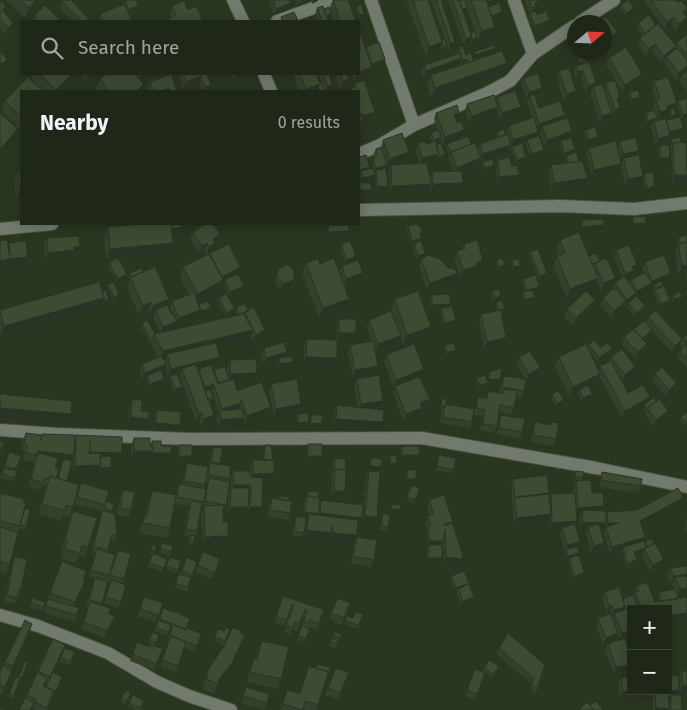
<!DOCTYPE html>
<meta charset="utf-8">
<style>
:root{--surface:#1f2818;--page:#273021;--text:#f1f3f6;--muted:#a1a6a2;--line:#3c4437}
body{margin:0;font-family:"Fira Sans",sans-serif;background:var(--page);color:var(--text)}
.controls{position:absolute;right:15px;bottom:15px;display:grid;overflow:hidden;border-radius:0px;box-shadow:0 2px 12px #0003}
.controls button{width:45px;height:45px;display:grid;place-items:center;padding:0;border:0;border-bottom:1px solid var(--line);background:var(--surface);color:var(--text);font:25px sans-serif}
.compass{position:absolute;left:567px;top:15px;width:45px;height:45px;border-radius:50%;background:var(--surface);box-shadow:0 2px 12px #0003;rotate:71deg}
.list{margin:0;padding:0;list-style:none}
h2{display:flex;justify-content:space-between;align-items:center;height:65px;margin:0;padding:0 20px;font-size:21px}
h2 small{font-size:16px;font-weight:400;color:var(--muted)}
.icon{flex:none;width:28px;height:28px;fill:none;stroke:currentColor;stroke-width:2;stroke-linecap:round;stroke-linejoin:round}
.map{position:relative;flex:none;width:687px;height:710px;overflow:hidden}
.search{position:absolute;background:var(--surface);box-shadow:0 2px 12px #0003;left:20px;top:20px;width:340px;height:55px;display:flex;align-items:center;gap:12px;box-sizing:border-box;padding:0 18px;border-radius:0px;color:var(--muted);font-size:19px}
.panel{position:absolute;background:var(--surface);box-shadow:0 2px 12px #0003;left:20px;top:90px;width:340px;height:135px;border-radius:0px}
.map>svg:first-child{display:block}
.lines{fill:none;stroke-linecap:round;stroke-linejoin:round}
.minor-casing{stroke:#46523e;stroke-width:14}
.minor{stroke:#72796d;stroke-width:12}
.wall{fill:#34402c;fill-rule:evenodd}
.shaded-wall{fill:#2b3424}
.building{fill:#3d4b33;stroke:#2b3424}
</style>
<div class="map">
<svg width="687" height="710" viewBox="0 0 687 710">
<rect width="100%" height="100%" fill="#293620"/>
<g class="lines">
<!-- minor casing -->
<g class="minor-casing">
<path id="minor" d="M 233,0 L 243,21
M 371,0 L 414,125
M 514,0 L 533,54
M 277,21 L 336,0
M 580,22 L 614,0
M 264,74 L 271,91
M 359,154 L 380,145 L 414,125 L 485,94 L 510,81 L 533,54 L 574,26
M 359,210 L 560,206 L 634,209 L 687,203
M 0,229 L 52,224
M 0,430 L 57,434 L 189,439 L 422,438 L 596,468 L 687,487
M 0,615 L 38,626 L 108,653 L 157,682 L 189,696 L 231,710"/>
</g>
<!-- minor -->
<use href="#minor" class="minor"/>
</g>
<!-- wall -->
<path class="wall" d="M 0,0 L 4,12 L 13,23 L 11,30 L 5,34 L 0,28 Z
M 6,0 L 42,0 L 25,18 Z
M 269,0 L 289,0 L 288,10 L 274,15 Z
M 295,0 L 302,0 L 301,5 L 297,7 Z
M 333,0 L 356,21 L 333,21 L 331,15 L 330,17 L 327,18 L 328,21 L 317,21 L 315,15 L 317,8 L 324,9 L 329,9 Z
M 406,0 L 428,0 L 442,40 L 445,39 L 431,0 L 441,0 L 455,42 L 453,49 L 449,50 L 447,46 L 446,49 L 442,51 L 441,47 L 439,52 L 426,57 Z
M 448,0 L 499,0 L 499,1 L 488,5 L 488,7 L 502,12 L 501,16 L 492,19 L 491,37 L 478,41 L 477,38 L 476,41 L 471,43 L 470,41 L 469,44 L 464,45 ZM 467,9 L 475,32 L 470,33 L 463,12 L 466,11 Z
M 525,0 L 538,0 L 536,9 L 535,9 L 534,12 L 548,23 L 534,29 L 529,17 L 530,14 Z
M 645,0 L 676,0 L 685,15 L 684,24 L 676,31 L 671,24 L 665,29 L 644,1 Z
M 62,1 L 89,19 L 88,21 L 72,21 L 60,8 Z
M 125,1 L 138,6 L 137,9 L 128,13 L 132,21 L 98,21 L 100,14 L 124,4 Z
M 621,5 L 634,7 L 633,11 L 626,16 L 620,8 Z
M 172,6 L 188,10 L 203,21 L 168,21 Z
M 357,6 L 364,14 L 363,17 L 359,19 L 356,9 Z
M 34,16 L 61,21 L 32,21 Z
M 604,22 L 616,35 L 608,41 L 604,37 Z
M 638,23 L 656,25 L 676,46 L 677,43 L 687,34 L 687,91 L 679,81 L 682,76 L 676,80 L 664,64 L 665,60 L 662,63 L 652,51 L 646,56 L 638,45 L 640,38 L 643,36 L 637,27 Z
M 574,40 L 574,52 L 598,52 L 596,60 L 589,64 L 596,83 L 595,87 L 604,89 L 606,83 L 618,103 L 620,108 L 617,115 L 612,117 L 611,114 L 610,120 L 600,123 L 590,94 L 592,90 L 586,92 L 581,77 L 576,79 L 574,73 L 576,66 L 582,64 L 570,48 L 573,41 Z
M 366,47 L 385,59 L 383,66 L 370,70 L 368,77 L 354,82 L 352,74 L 359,74 Z
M 459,47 L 466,55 L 474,61 L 507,63 L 503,73 L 431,98 L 427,85 L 431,75 L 455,67 L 423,77 L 421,72 L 424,65 L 458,53 L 457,51 Z
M 609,58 L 642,74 L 640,81 L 622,91 L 606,64 Z
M 559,71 L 576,91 L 574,97 L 564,101 L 557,78 Z
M 34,74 L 77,74 L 76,76 L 61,91 L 44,91 L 32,79 Z
M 81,74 L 95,74 L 86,81 Z
M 107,74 L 159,74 L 141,81 L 144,85 L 142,91 L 98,91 L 96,89 L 100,79 Z
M 180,74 L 207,74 L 209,91 L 202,91 L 199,83 L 183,89 L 179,77 Z
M 231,74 L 242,74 L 240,79 L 234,82 Z
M 293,74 L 316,74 L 320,84 L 322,83 L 318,74 L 329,74 L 330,91 L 299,91 Z
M 335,74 L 347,74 L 349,79 L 346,86 L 340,88 Z
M 524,78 L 540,94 L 535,96 L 539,108 L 565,115 L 563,120 L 572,131 L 570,138 L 544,147 L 540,133 L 542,129 L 538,130 L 538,132 L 537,137 L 544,150 L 542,154 L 530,158 L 526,144 L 526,142 L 522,144 L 526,157 L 525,160 L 516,164 L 511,150 L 512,147 L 511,147 L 509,152 L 481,161 L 480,160 L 478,165 L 462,171 L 463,183 L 461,189 L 430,191 L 430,186 L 428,191 L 390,193 L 389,171 L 391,165 L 388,166 L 384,157 L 386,168 L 381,170 L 388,186 L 387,189 L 377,190 L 375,174 L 376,171 L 375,172 L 372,163 L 374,155 L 375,155 L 374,153 L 376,149 L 381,148 L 383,140 L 407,159 L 392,165 L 419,164 L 416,150 L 418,143 L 426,144 L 432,142 L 430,137 L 431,133 L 438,131 L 434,119 L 436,113 L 457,120 L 456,120 L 461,137 L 442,144 L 441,139 L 440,140 L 436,142 L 436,145 L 444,158 L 437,160 L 437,158 L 436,161 L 425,163 L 430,179 L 432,172 L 453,171 L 448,159 L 450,156 L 446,147 L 447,144 L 471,144 L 478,150 L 480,144 L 497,138 L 496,136 L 497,132 L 507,135 L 506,133 L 509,126 L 532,118 L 527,102 L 529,98 L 526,99 L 521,84 Z
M 364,80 L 375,112 L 371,122 L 360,126 L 359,123 L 359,91 L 350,91 L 351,88 L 354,87 L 355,84 Z
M 654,81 L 674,109 L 675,118 L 671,119 L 669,114 L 670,111 L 667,112 L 665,116 L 658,119 L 653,106 L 656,100 L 652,88 Z
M 150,82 L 177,91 L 148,91 L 147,89 Z
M 21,91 L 21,130 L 2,111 L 5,101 Z
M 629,92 L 640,97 L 639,100 L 631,103 L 628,96 Z
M 497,97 L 518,114 L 500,120 L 497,111 L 496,114 L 469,123 L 465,110 L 467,104 L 496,100 Z
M 687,98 L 687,117 L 682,119 L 677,105 L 678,101 Z
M 646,113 L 657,118 L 656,121 L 666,120 L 683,128 L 682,132 L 670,135 L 668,142 L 656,145 L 651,128 L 653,122 L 647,124 L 645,116 Z
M 586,130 L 597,140 L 587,143 L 584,133 Z
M 671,139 L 685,182 L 672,182 L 671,148 L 670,142 Z
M 561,141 L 573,153 L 563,156 L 559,145 Z
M 620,141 L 639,151 L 637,155 L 641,183 L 625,186 L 621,164 L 623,160 L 620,160 L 619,170 L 592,177 L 586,154 L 589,148 L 618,148 Z
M 660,145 L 669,161 L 659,161 L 658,149 Z
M 566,156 L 579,161 L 588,178 L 586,185 L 551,190 L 549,172 L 551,165 L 567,163 L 565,159 Z
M 359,157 L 370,167 L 369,169 L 374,178 L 362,182 L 360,174 L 361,172 L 359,173 Z
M 498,160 L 512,166 L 519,175 L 517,182 L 497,184 L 496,167 Z
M 483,162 L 493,168 L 484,171 L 482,166 Z
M 18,171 L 21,201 L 16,201 L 14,181 Z
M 644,174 L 655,186 L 654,189 L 646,191 L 643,178 Z
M 360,183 L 371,190 L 370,193 L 359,194 L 359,187 Z
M 408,226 L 421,235 L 422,238 L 420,241 L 411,244 L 406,230 Z
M 108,227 L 182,227 L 181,231 L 172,232 L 173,243 L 169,253 L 106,259 L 104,237 Z
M 193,232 L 220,234 L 217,241 L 215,243 L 213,250 L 207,254 L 204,250 L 199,253 L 190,239 Z
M 687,235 L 687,288 L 686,275 L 679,276 L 675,254 L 678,244 L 677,240 L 679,237 Z
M 47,238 L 77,253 L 73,254 L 72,257 L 45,260 L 44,244 Z
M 560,240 L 600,261 L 613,285 L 601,290 L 597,281 L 594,288 L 586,291 L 595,300 L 592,307 L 573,325 L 564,316 L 567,309 L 586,291 L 567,299 L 553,266 L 557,257 L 558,256 L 556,250 Z
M 341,244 L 356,256 L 355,260 L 345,263 L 340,248 Z
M 414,244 L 424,256 L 416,259 L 412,247 Z
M 464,244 L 483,260 L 481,267 L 476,269 L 475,273 L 460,277 L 454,258 L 457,251 L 462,250 Z
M 616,250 L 634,272 L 633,272 L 631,277 L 626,279 L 629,283 L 631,280 L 644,273 L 642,269 L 645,262 L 671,273 L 669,280 L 662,283 L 663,285 L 663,287 L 670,300 L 669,304 L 659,307 L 654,293 L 654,291 L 652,288 L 653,286 L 650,288 L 649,289 L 635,297 L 634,299 L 645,306 L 644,310 L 635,317 L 627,307 L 628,304 L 625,306 L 624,305 L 623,308 L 612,318 L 600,305 L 603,298 L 613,289 L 615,283 L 622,278 L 614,257 Z
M 530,252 L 546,277 L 539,279 L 529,255 Z
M 210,253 L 238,274 L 244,286 L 243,290 L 229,296 L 224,283 L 224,281 L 222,282 L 220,290 L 197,302 L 198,305 L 211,308 L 210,311 L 200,315 L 199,313 L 198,317 L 176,324 L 175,328 L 165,332 L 237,315 L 235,310 L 236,307 L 248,311 L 263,337 L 253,341 L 251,336 L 249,340 L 217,347 L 220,357 L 217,364 L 211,365 L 213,371 L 214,370 L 227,374 L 227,367 L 230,360 L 257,373 L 254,380 L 234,380 L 237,391 L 269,413 L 245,422 L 243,418 L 241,425 L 218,427 L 217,418 L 219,414 L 212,391 L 211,391 L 213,397 L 211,401 L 209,402 L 212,422 L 201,426 L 199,420 L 196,421 L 179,375 L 180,373 L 168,375 L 166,366 L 164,371 L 162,372 L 163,382 L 149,388 L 146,379 L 142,380 L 140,370 L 142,364 L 158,357 L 151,344 L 152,342 L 150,343 L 141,327 L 142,324 L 155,334 L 160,333 L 153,316 L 155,313 L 149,316 L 148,312 L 139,316 L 127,287 L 130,279 L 128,277 L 130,273 L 143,272 L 166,305 L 172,315 L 173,315 L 170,308 L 172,301 L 189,295 L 180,277 L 183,267 L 210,255 Z
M 421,260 L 456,279 L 427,290 L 419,266 Z
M 497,260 L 504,268 L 498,270 L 496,263 Z
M 512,260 L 519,270 L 513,271 L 511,263 Z
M 109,263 L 127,274 L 125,278 L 117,282 L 108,267 Z
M 306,263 L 320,264 L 339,272 L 342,266 L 360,280 L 344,286 L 345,309 L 319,318 L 302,273 Z
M 278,269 L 294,279 L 291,285 L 285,290 L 281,289 L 275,284 L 276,276 Z
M 523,279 L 538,290 L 533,292 L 535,297 L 533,301 L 524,303 L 522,296 L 523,292 L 524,292 L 522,282 Z
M 108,284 L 118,298 L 113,300 L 107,287 Z
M 102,291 L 109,299 L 108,302 L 102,304 L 100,308 L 0,336 L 0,310 Z
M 492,291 L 500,299 L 493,302 L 491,295 Z
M 673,294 L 681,300 L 673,303 L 672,298 Z
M 432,295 L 450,304 L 449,307 L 456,320 L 455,323 L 443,326 L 440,312 L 441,309 L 447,307 L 431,308 L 430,298 Z
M 219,298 L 235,308 L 233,312 L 226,316 L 217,301 Z
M 395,299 L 431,327 L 427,337 L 403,345 L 400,336 L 398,343 L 376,351 L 374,345 L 378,366 L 375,373 L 353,377 L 348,352 L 350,345 L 372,341 L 367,327 L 369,320 L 398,329 L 391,309 Z
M 496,303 L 504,312 L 501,313 L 504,345 L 484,349 L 479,321 L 481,314 L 496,311 L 495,306 Z
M 648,317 L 682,339 L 679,346 L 672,352 L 652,331 L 651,334 L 644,340 L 647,344 L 645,351 L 636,359 L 622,344 L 624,337 L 646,322 Z
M 339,319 L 353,340 L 337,340 L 337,326 Z
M 687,335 L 687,368 L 677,357 L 680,351 L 682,348 L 680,344 L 683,337 Z
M 307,339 L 337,358 L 334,365 L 304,364 L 304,346 Z
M 589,344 L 600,348 L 612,349 L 611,352 L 597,361 L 588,348 L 599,371 L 600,366 L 609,362 L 611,357 L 633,374 L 623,382 L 628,393 L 650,397 L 648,402 L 666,417 L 654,427 L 645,415 L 646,412 L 643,408 L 644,405 L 622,418 L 599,376 L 596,384 L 589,387 L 592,394 L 591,397 L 581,401 L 578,393 L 578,392 L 569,396 L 555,367 L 559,357 L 587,347 Z
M 445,345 L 455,354 L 446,356 L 444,349 Z
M 264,348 L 287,352 L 285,357 L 293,362 L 292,365 L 279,367 L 278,360 L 264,364 L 261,354 Z
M 386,355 L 422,376 L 420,377 L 430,399 L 428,406 L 422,409 L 420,415 L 403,421 L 393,393 L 395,386 L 393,387 L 384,362 Z
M 519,357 L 537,375 L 526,381 L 526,380 L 524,391 L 522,398 L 516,397 L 514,408 L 511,415 L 499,412 L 497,426 L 494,433 L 480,430 L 483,416 L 474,415 L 476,404 L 478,397 L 485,399 L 488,391 L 500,393 L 501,382 L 504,376 L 525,379 L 516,364 Z
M 489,372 L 499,383 L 488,382 L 487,386 L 479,389 L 476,382 L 477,378 L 488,381 Z
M 655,374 L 676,383 L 674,390 L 666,397 L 652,380 Z
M 170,376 L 182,387 L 180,390 L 174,392 L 169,380 Z
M 357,379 L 383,401 L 381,407 L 372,409 L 383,422 L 381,429 L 334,425 L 335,412 L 337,405 L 358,407 L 354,386 Z
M 271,384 L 301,404 L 299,411 L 274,416 L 269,391 Z
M 552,394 L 564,400 L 563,403 L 556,407 L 551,398 Z
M 442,399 L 446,403 L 451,405 L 472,422 L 470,428 L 440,423 L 442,410 L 440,410 Z
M 132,400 L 141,411 L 149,419 L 146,425 L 128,424 L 130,406 Z
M 157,410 L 180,425 L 177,431 L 154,429 L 155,416 Z
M 298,414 L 307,426 L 297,426 L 297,417 Z
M 501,415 L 522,432 L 520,439 L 497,434 L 499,422 Z
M 681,417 L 687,424 L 685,426 L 680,420 Z
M 535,422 L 551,425 L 552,422 L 556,439 L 554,446 L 531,442 L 533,429 Z
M 26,433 L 41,438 L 42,434 L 74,439 L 76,435 L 119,460 L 111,460 L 110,471 L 99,471 L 99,470 L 98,471 L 73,473 L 73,457 L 67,481 L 73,507 L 69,517 L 63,515 L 61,521 L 38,514 L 46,486 L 42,485 L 40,490 L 28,486 L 36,458 L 35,462 L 23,460 L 25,451 L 21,451 L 23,440 ZM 58,460 L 62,461 L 58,479 L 56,478 L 55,468 Z
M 134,438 L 150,446 L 151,446 L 152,441 L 161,446 L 171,453 L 169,456 L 151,456 L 150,458 L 131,458 L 131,445 Z
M 308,444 L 321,460 L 307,460 L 307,448 Z
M 179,445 L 190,459 L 178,459 L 178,449 Z
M 265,445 L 271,480 L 263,480 L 262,507 L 260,514 L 247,513 L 248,509 L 246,514 L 228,513 L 228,494 L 231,488 L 231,478 L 233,471 L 250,477 L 250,467 L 253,460 L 263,460 L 264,448 Z
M 402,446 L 418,458 L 401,458 L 401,449 Z
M 213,448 L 220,465 L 230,479 L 226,505 L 223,511 L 223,522 L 226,543 L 203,544 L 201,513 L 203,508 L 208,482 L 206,482 L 208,470 Z
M 9,452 L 21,456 L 16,470 L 14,470 L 17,471 L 14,481 L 0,478 Z
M 439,455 L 454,470 L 452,473 L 436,470 Z
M 390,456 L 397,463 L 396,467 L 390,467 L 389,459 Z
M 335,458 L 345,491 L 342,498 L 331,497 L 333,461 Z
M 187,463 L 205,485 L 203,489 L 204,502 L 201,507 L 197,531 L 193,545 L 188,544 L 190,537 L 184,536 L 189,506 L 175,504 L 170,528 L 167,538 L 140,533 L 141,526 L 145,516 L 148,501 L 152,491 L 176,495 L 179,484 L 182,485 L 185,470 Z
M 407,470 L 416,479 L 414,482 L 406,482 L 406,474 Z
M 369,471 L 377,517 L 374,524 L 363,523 L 366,477 Z
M 576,471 L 583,477 L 582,481 L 574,479 Z
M 602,472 L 641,486 L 638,493 L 599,487 L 600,479 Z
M 513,479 L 549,493 L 549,498 L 551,494 L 574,493 L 574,488 L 576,481 L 592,493 L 606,516 L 607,512 L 637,510 L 683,498 L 680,504 L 641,526 L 643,541 L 662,566 L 651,572 L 642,556 L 643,552 L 635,554 L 637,559 L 636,563 L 627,568 L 622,550 L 610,554 L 604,534 L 606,529 L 605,524 L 603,529 L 600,529 L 604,543 L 601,550 L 591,553 L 586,534 L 588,529 L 580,528 L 580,517 L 581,514 L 576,515 L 577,521 L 575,525 L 578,547 L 579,553 L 579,555 L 584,573 L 583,577 L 573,579 L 568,561 L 569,559 L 566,560 L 565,552 L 560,535 L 562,529 L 550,529 L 549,519 L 549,521 L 514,525 L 511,485 Z
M 81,483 L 105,505 L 103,510 L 106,501 L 114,504 L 111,513 L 117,535 L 114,542 L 110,540 L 107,552 L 109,575 L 107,581 L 118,550 L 131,554 L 122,584 L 126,585 L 118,608 L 104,603 L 111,582 L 108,582 L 101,605 L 109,614 L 115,616 L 112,623 L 104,637 L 81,629 L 89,607 L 86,606 L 95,578 L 89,576 L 95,554 L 92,552 L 102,511 L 74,504 Z
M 412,485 L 420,489 L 413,504 L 406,500 Z
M 123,490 L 131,510 L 129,517 L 117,515 L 120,497 Z
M 308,491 L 318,514 L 317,515 L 318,515 L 319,506 L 321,500 L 362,518 L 359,525 L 358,525 L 354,542 L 330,539 L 330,537 L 329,540 L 305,537 L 307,520 L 306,520 L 302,537 L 292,535 L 296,516 L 303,517 L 304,503 Z
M 0,493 L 23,502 L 26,527 L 25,530 L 19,528 L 10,564 L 6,574 L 0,572 Z
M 278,496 L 289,501 L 290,513 L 288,520 L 268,517 L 269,505 L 272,498 L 277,499 Z
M 429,500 L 453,522 L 453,523 L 463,556 L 460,563 L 459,565 L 444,564 L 443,544 L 442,558 L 441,562 L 427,562 L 427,532 L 428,529 L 426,523 L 428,516 L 430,516 L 427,507 Z
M 73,511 L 88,547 L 84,557 L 79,556 L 76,563 L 61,559 L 64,551 L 61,550 L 69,521 Z
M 383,513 L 388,527 L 387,531 L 379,529 Z
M 687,517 L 687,531 L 685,531 L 686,521 Z
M 357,537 L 374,560 L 371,567 L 351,563 L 354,544 Z
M 162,543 L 173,546 L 170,556 L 159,553 Z
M 153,545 L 156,546 L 154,554 L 167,559 L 162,572 L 148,566 L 152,554 L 150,553 Z
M 203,552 L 220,559 L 212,579 L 195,572 Z
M 14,557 L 21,589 L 19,596 L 18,596 L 15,604 L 4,602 L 12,564 Z
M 170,557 L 181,561 L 177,573 L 165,569 Z
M 187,557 L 197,562 L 187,591 L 175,588 L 177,578 L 184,576 L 180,574 Z
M 62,561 L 83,580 L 81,591 L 74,606 L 79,608 L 74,622 L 44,613 L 46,602 Z
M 687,566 L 687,594 L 678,595 L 676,593 L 678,599 L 687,599 L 687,619 L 668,622 L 668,609 L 631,609 L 631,635 L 619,640 L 617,634 L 615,640 L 603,645 L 596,625 L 598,618 L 610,614 L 610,612 L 607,613 L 602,599 L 605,592 L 623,599 L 633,596 L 637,586 L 655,602 L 659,602 L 658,596 L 659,592 L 675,589 L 672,584 L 673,583 L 671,583 L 667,575 L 670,568 Z
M 451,576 L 469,583 L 468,585 L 474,597 L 473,600 L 461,605 L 456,592 L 457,590 L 455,591 L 450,579 Z
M 283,596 L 324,610 L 317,630 L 307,627 L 306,628 L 310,629 L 305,642 L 297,640 L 305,617 L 303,617 L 297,631 L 292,629 L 290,635 L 284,632 L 292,612 L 289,611 L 284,626 L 274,623 Z
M 144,597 L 163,603 L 156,622 L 137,616 Z
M 32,598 L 45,602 L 42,611 L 29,607 Z
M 338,598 L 350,603 L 341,625 L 329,619 Z
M 163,608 L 186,630 L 201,634 L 194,652 L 184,648 L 176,672 L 160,667 L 169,642 L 167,641 L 172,628 L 170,627 L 167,636 L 154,631 Z
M 363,614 L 358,629 L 344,624 L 347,616 L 353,618 Z
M 218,629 L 224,631 L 230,629 L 224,645 L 214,641 Z
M 30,631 L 11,671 L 11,674 L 0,698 L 0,671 L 3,667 L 5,662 Z
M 153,632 L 159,635 L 155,646 L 163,649 L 154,670 L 130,661 L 137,642 L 146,646 L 153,646 L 148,644 Z
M 335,632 L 342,634 L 339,642 L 338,641 L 336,648 L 329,646 Z
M 240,633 L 245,635 L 241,645 L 228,673 L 217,688 L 214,694 L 202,689 L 208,670 Z
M 53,639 L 63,652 L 48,683 L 45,682 L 44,686 L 46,687 L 61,680 L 54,694 L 53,694 L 46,710 L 35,710 L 33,709 L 34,706 L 25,699 Z
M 262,641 L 281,679 L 278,689 L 247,682 L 250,668 L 254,658 L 256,659 Z
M 608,644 L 631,665 L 630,672 L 614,674 L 605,651 Z
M 499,648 L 545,665 L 535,695 L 530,691 L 532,684 L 497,655 Z
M 74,656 L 69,665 L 59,661 L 61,657 Z
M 25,661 L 28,662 L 13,698 L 8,697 L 16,677 L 18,678 Z
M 317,664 L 329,674 L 328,677 L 327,677 L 316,710 L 280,710 L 287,690 L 300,694 L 316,668 Z
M 499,666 L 492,677 L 483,671 L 484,668 Z
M 336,668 L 349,673 L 338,700 L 325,695 Z
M 475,669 L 485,673 L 475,700 L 465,697 Z
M 682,671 L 687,692 L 680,692 L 679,678 Z
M 668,676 L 678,694 L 669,694 L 669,700 L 671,695 L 682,710 L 653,710 L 653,691 L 668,691 Z
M 621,678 L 631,691 L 643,691 L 641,697 L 620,699 L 618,684 Z
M 246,687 L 267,703 L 264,710 L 241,703 Z
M 130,696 L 125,705 L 120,702 L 121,699 Z
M 144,701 L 140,710 L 136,710 L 128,706 L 129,703 Z"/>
<!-- shaded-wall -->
<path class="shaded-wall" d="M 36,0 L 42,0 L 25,18 L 29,8 Z
M 313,0 L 318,0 L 318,1 L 312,4 Z
M 494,0 L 499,0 L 499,1 L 485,6 L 487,2 Z
M 303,2 L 301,5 L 297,7 L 298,3 Z
M 539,2 L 534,13 L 530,15 L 535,3 Z
M 291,3 L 288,10 L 274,15 L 276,9 Z
M 138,6 L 137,9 L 128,13 L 129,10 Z
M 634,7 L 633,11 L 626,16 L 627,13 Z
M 467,8 L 466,11 L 460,13 L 461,10 Z
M 687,9 L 687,10 L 685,16 L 683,12 Z
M 502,12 L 501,16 L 489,20 L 491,16 Z
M 331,14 L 330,17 L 324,19 L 326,16 Z
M 364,14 L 363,17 L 359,19 L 360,15 Z
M 674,17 L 671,24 L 665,29 L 667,22 Z
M 687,18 L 684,24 L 676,31 L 679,24 Z
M 550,20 L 548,23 L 534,29 L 535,26 Z
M 13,23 L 11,30 L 5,34 L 8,28 Z
M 495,27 L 491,37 L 478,41 L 482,31 Z
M 617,32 L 616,35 L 608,41 L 609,38 Z
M 472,37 L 469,44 L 464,45 L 466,39 Z
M 477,38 L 476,41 L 471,43 L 472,39 Z
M 442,42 L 439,52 L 426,57 L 429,47 Z
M 455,42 L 453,49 L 449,50 L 451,43 Z
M 655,44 L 652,51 L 646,56 L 649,49 Z
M 447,46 L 446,49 L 442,51 L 443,47 Z
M 676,46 L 673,53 L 666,57 L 665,60 L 662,63 L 664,56 Z
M 496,48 L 495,51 L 474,58 L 475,55 Z
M 598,53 L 596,60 L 584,68 L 587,61 Z
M 462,58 L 459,65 L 456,65 L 455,67 L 423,77 L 426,71 Z
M 7,59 L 6,63 L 1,68 L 2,64 Z
M 385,59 L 383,66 L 370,70 L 368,77 L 354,82 L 357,74 L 359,74 L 359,72 L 371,67 L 372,64 Z
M 467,59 L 466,63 L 462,64 L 463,61 Z
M 507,63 L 503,73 L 431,98 L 435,88 Z
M 687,66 L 687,71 L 676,80 L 679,73 Z
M 583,71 L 581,77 L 576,79 L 579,72 Z
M 72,74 L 77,74 L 76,76 L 61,91 L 55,91 Z
M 88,74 L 95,74 L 86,81 Z
M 146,74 L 159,74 L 135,84 L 138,77 Z
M 239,74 L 242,74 L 240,79 L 234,82 L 236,75 Z
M 642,74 L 640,81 L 622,91 L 625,85 Z
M 201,76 L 199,83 L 183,89 L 186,82 Z
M 349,79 L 346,86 L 340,88 L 343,81 Z
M 596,83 L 593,90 L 593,87 L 592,90 L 586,92 L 588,86 Z
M 320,84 L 317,91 L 305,91 L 306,89 Z
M 332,84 L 330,91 L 326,91 L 328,86 Z
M 144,85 L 142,91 L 136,91 Z
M 211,85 L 209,91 L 204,91 L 205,87 Z
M 542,88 L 540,94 L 530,98 L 530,96 L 529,98 L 526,99 L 529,92 Z
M 576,91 L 574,97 L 564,101 L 567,94 Z
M 640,97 L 639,100 L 631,103 L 632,99 Z
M 677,103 L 674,109 L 667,112 L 665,116 L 658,119 L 660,112 L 667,106 Z
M 498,107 L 496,114 L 469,123 L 472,116 Z
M 521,107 L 518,114 L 500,120 L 502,113 Z
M 620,108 L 617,115 L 612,117 L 615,110 Z
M 375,112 L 371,122 L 360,126 L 363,116 Z
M 362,113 L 359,122 L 359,114 Z
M 459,113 L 457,120 L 452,121 L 454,115 Z
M 612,113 L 610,120 L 600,123 L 602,116 Z
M 676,114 L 675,118 L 671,119 L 672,116 Z
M 687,114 L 687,117 L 682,119 L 683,115 Z
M 565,115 L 562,122 L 542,126 L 542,129 L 537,130 L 539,124 Z
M 657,118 L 655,121 L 647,124 L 648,121 Z
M 683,128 L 682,132 L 668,136 L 669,132 Z
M 18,129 L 14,139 L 0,155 L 0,149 Z
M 464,130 L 461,137 L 442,144 L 445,137 Z
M 572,131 L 570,138 L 544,147 L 547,140 Z
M 538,132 L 536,139 L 527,140 L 526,142 L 511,147 L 513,140 Z
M 670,135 L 668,142 L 656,145 L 658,139 Z
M 441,137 L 440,140 L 433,143 L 434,140 Z
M 598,137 L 597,140 L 587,143 L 588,140 Z
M 511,145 L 509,152 L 481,161 L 483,154 Z
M 575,149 L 573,153 L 563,156 L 564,153 Z
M 544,150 L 542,154 L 530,158 L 532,154 Z
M 639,151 L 636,157 L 624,158 L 623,160 L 620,160 L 623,154 Z
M 409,152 L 407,159 L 388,166 L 390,159 Z
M 439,154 L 436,161 L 419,165 L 422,158 Z
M 445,154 L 444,158 L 437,160 L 439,157 Z
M 526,157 L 525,160 L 516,164 L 517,160 Z
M 481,158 L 478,165 L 455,174 L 457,168 Z
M 660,158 L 670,158 L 669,161 L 659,161 Z
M 621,164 L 619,170 L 592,177 L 594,170 Z
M 387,165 L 386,168 L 375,172 L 376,168 Z
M 494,165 L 493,168 L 484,171 L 485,168 Z
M 370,167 L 368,170 L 361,171 L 361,172 L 359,173 L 359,170 Z
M 375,175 L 374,178 L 362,182 L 363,178 Z
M 519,175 L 517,182 L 497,184 L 499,177 Z
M 674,175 L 687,175 L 685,182 L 672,182 Z
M 643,176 L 641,183 L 625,186 L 628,179 Z
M 588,178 L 586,185 L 551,190 L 554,183 Z
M 463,183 L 461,189 L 430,191 L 433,184 Z
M 431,184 L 428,191 L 390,193 L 392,186 Z
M 388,186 L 387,189 L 377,190 L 378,187 Z
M 655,186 L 654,189 L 646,191 L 647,188 Z
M 360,190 L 371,190 L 370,193 L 359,194 Z
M 19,191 L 21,191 L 21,201 L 16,201 Z
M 646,223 L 644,227 L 632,227 L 633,224 Z
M 604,225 L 603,229 L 581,230 L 582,227 Z
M 182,227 L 181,231 L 171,232 L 172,229 Z
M 349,231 L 348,234 L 327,235 L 329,232 Z
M 220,234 L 217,241 L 210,246 L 213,239 Z
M 422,238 L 420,241 L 411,244 L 412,241 Z
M 173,243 L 169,253 L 106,259 L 110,249 Z
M 207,243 L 204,250 L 199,253 L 202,246 Z
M 215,243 L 213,250 L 207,254 L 209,247 Z
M 74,247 L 80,247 L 77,253 L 73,254 L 72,257 L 45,260 L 48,253 Z
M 425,253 L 424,256 L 416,259 L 418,256 Z
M 356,256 L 355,260 L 345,263 L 347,260 Z
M 28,257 L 25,264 L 8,266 L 10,259 Z
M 10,259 L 6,269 L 0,270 L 0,261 Z
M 483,260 L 481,267 L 476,269 L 475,273 L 460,277 L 463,270 L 476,263 Z
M 505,265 L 504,268 L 498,270 L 499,267 Z
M 637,265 L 631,277 L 623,280 L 625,274 L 632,267 Z
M 687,265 L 687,271 L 686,275 L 679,276 L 682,266 Z
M 520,266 L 519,270 L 513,271 L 514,267 Z
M 240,267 L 238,274 L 222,282 L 220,290 L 194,304 L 198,294 L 221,281 L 222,277 Z
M 363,273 L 360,280 L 344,286 L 346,279 Z
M 458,273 L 456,279 L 427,290 L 430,283 Z
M 547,273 L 546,277 L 539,279 L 540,276 Z
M 671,273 L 669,280 L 654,286 L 654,285 L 653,286 L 650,288 L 649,289 L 635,297 L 634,300 L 625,306 L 627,300 L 636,293 L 637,291 L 651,283 L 652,281 Z
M 127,274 L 125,278 L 117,282 L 118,279 Z
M 598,278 L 594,288 L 567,299 L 570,289 Z
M 616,278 L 613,285 L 601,290 L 604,283 Z
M 294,279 L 291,285 L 285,290 L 281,289 L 283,283 Z
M 244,286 L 243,290 L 229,296 L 230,292 Z
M 539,287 L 538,290 L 525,294 L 526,290 Z
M 119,295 L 118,298 L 113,300 L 114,297 Z
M 501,296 L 500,299 L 493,302 L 495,298 Z
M 535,297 L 533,301 L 524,303 L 525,300 Z
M 682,297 L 681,300 L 673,303 L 675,299 Z
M 104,298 L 100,308 L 0,336 L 4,326 Z
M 109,299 L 108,302 L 102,304 L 103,301 Z
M 169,299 L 165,309 L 156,310 L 155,313 L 149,316 L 153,306 Z
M 349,299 L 345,309 L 319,318 L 323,308 Z
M 595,300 L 592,307 L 573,325 L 576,318 Z
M 670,300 L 669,304 L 659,307 L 661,304 Z
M 626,301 L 623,308 L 612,318 L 614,311 Z
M 151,302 L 148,312 L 139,316 L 143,306 Z
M 450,304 L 449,307 L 431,308 L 432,305 Z
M 645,306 L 644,310 L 635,317 L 637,313 Z
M 211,308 L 210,311 L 200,315 L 201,311 Z
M 235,308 L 233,312 L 226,316 L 227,313 Z
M 200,310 L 198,317 L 176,325 L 179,318 Z
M 456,320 L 455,323 L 443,326 L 444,323 Z
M 177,321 L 175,328 L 161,334 L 163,327 Z
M 431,327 L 427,337 L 403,345 L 407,335 Z
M 253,330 L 249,340 L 168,359 L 167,354 L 165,360 L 160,361 L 163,351 Z
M 265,330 L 263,337 L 253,341 L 256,335 Z
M 652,330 L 651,334 L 641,342 L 642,339 Z
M 339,333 L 356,333 L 353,340 L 337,340 Z
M 401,336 L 398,343 L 376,351 L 378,344 Z
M 506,338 L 504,345 L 484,349 L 487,342 Z
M 682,339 L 679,346 L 672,352 L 675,346 Z
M 647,344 L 645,351 L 636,359 L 638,352 Z
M 612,349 L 611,352 L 597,361 L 599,358 Z
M 456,350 L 455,354 L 446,356 L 447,353 Z
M 287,352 L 284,359 L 279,358 L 278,360 L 264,364 L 266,358 Z
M 220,357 L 217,364 L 183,372 L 182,369 L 180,373 L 168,375 L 171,369 Z
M 306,357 L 337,358 L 334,365 L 304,364 Z
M 293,362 L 292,365 L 279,367 L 280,364 Z
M 167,364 L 164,371 L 147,378 L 147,376 L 146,379 L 142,380 L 145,373 Z
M 378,366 L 375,373 L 353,377 L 355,370 Z
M 635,367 L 633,374 L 622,382 L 625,375 Z
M 540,368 L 537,375 L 526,381 L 529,374 Z
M 424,369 L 422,376 L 393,387 L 396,380 Z
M 257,373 L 254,380 L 227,380 L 230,374 Z
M 600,374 L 596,384 L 580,392 L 579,390 L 578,392 L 569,396 L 573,387 Z
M 164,379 L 163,382 L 149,388 L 150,384 Z
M 489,379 L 500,380 L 499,383 L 488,382 L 487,386 L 479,389 L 480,386 L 488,382 Z
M 676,383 L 674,390 L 666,397 L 669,390 Z
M 214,384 L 212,391 L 202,394 L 205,387 Z
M 182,387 L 180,390 L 174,392 L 175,389 Z
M 592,394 L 591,397 L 581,401 L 583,398 Z
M 650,397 L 647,404 L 622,418 L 625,411 Z
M 430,399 L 428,406 L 422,409 L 420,415 L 403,421 L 406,414 L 420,403 Z
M 564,400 L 563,403 L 556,407 L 557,404 Z
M 383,401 L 381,407 L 358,411 L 361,404 Z
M 241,403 L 239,409 L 220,414 L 222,409 Z
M 301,404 L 299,411 L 274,416 L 276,409 Z
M 271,407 L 269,413 L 245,422 L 247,416 Z
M 0,408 L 71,414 L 67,424 L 0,418 Z
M 668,411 L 666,417 L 654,427 L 656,420 Z
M 202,413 L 199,420 L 196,421 L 199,414 Z
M 214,415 L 212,422 L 201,426 L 204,419 Z
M 131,417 L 149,419 L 146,425 L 128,424 Z
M 243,418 L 241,425 L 218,427 L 221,420 Z
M 336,419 L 383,422 L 381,429 L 334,425 Z
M 309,422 L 307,426 L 297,426 L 298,423 Z
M 156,423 L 180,425 L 177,431 L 154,429 Z
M 322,423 L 320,427 L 310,427 L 311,424 Z
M 38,451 L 74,455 L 71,462 L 37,458 L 38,453 L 36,458 Z
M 134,451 L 153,451 L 171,453 L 169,456 L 151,456 L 150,458 L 131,458 Z
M 90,452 L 122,453 L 119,460 L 88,459 Z
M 402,455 L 419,455 L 418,458 L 401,458 Z
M 179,456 L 192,456 L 190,459 L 178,459 Z
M 308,456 L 322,456 L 321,460 L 307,460 Z
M 397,463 L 396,467 L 390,467 L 391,464 Z
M 101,465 L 98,471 L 73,473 L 75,466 Z
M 370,466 L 381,467 L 380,470 L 369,469 Z
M 111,467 L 110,471 L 99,471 L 100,468 Z
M 274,473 L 271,480 L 250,480 L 253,474 Z
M 407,479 L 416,479 L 414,482 L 406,482 Z
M 234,485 L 251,485 L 248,492 L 231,492 Z
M 334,491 L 345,491 L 342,498 L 331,497 Z
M 549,493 L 546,499 L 515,499 L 515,497 Z
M 683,498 L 680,504 L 637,528 L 640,521 Z
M 604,506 L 602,513 L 583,510 L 581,514 L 576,515 L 578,508 Z
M 230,507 L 248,507 L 246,514 L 228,513 Z
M 250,507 L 262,507 L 260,514 L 247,513 Z
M 391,509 L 400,510 L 399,513 L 389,512 Z
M 305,512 L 318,514 L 315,521 L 309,514 L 307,520 L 302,519 Z
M 320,513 L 362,518 L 359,525 L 317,519 Z
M 551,514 L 549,521 L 514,525 L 517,518 Z
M 365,516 L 377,517 L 374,524 L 363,523 Z
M 577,521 L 574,528 L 550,529 L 552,523 Z
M 582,522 L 606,523 L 603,529 L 589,529 L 588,527 L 588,529 L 580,528 Z
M 608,523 L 619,523 L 606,528 Z
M 307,530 L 331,533 L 329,540 L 305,537 Z
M 332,533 L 357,535 L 354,542 L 330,539 Z
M 228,536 L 226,543 L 203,544 L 205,537 Z
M 645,537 L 642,544 L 623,547 L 622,550 L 610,554 L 612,547 Z
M 429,541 L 443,541 L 441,548 L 429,545 L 427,548 Z
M 580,542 L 577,549 L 566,549 L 565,552 L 567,545 Z
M 604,543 L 601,550 L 591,553 L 594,546 Z
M 644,549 L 643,552 L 633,555 L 634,552 Z
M 579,553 L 578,557 L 566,560 L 568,556 Z
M 463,556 L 460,563 L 459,565 L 444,564 L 446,557 Z
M 428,558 L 442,558 L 441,562 L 427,562 Z
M 637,559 L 636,563 L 627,568 L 628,564 Z
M 664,559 L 662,566 L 651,572 L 653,565 Z
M 584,573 L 583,577 L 573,579 L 574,576 Z
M 687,574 L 687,581 L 675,577 L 673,583 L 671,583 L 674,576 Z
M 85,581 L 81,591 L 71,612 L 75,602 Z
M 469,583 L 467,586 L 458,589 L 457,590 L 455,591 L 456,588 Z
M 687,588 L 687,594 L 678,595 L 680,589 Z
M 474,597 L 473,600 L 461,605 L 463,601 Z
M 612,605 L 610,612 L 607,613 L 609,606 Z
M 625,607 L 623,613 L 614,613 L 613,616 L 611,617 L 614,610 Z
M 687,613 L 687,619 L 668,622 L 668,616 Z
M 32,624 L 30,631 L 10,672 L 13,666 Z
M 631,630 L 631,635 L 619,640 L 622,633 Z
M 618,633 L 615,640 L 603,645 L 606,638 Z
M 245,635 L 241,645 L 228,673 L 217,688 L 214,694 L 220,678 Z
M 65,645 L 63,652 L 48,683 L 50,677 Z
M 631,665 L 630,672 L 614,674 L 616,667 Z
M 687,685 L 687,692 L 680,692 L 682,686 Z
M 679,690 L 678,694 L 668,694 L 669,691 Z
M 632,691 L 643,691 L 641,697 L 620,699 L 623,692 Z
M 656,708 L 669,708 L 669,710 L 655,710 Z"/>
<!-- building -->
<path class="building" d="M 0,0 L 6,6 L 2,10 L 13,23 L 8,28 L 0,19 Z
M 20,0 L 36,0 L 29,8 Z
M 63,0 L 71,0 L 89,19 L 86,21 L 81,21 L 62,1 Z
M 128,0 L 136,0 L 138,6 L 129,10 L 125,1 Z
M 273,0 L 289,0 L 291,3 L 276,9 Z
M 297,0 L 302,0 L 303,2 L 298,3 Z
M 333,0 L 348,0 L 356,21 L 340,21 Z
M 413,0 L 428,0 L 442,42 L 429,47 Z
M 436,0 L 441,0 L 455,42 L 451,43 Z
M 453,0 L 459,0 L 472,37 L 466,39 Z
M 459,0 L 465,0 L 467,8 L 462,9 Z
M 471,0 L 486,0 L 495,27 L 482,31 Z
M 486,0 L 494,0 L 487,2 Z
M 529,0 L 538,0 L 539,2 L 535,3 L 536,7 L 532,8 Z
M 628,0 L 634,7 L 627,13 L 621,5 Z
M 651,0 L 676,0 L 678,3 L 681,0 L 687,8 L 687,9 L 683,12 L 687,18 L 679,24 L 674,17 L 667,22 Z
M 184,1 L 188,10 L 196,6 L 203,21 L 170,21 L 169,18 L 176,15 L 172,6 Z
M 499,3 L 502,12 L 491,16 L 488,7 Z
M 124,4 L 132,21 L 103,21 L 100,14 Z
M 361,4 L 364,14 L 360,15 L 357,6 Z
M 45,5 L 61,21 L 39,21 L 34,16 Z
M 323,6 L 328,21 L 322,21 L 317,8 Z
M 329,7 L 331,14 L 326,16 L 324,9 Z
M 536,11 L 537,15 L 546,11 L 550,20 L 535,26 L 530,13 Z
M 294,12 L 298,21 L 282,21 L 281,17 Z
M 649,15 L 656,26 L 645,33 L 638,23 Z
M 606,17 L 617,32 L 609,38 L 604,32 L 604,22 L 599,22 Z
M 309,18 L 310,21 L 305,21 L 304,20 Z
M 658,24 L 676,46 L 664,56 L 655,44 L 649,49 L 640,38 Z
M 359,30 L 372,67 L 359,72 Z
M 475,31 L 477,38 L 472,39 L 470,33 Z
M 687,34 L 687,55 L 677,43 Z
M 445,39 L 447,46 L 443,47 L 442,40 Z
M 379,42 L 385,59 L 372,64 L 366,47 Z
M 495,45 L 496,48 L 475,55 L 474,52 Z
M 463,46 L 466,55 L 471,53 L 474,61 L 468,63 L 467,59 L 463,61 L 459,47 Z
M 626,47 L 642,74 L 625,85 L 609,58 Z
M 677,48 L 687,60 L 687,66 L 679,73 L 666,57 Z
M 0,51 L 7,59 L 2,64 L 0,62 Z
M 502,51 L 507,63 L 435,88 L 431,75 Z
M 581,52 L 598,52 L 598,53 L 587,61 Z
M 460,53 L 462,58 L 426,71 L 424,65 Z
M 589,62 L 596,83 L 588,86 L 583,71 L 579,72 L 576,66 Z
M 461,63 L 462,65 L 456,67 L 456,65 Z
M 569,68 L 576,91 L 567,94 L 559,71 Z
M 687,71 L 687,81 L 682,75 Z
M 538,73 L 542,88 L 529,92 L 524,78 Z
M 40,74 L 72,74 L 56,90 Z
M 107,74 L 135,74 L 144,85 L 136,91 L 109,91 L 100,79 Z
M 136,74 L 146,74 L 138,77 Z
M 171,74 L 177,91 L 170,91 L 169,88 L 161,91 L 153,91 L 150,82 Z
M 183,74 L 207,74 L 211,85 L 205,87 L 201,76 L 186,82 Z
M 300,74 L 316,74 L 320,84 L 306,89 Z
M 323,74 L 329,74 L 332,84 L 328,86 Z
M 340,74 L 347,74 L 349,79 L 343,81 Z
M 28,77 L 43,91 L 21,91 L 21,117 L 5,101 Z
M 668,77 L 677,103 L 667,106 L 668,110 L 660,112 L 656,100 L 660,98 L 654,81 Z
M 364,80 L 375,112 L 363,116 L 362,113 L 359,114 L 359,91 L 352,91 L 351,88 L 356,87 L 355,84 Z
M 615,80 L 620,98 L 617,99 L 620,108 L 615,110 L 606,83 Z
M 322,83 L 325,90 L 320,91 L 318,88 L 320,84 Z
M 602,84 L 612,113 L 602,116 L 593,87 Z
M 638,90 L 640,97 L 632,99 L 629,92 Z
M 515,91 L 521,107 L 502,113 L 497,97 Z
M 534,94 L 539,108 L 560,101 L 565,115 L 539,124 L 530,96 Z
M 494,95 L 498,107 L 472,116 L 467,104 Z
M 687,98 L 687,114 L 683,115 L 678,101 Z
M 457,105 L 459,113 L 454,115 L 457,123 L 461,121 L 464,130 L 445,137 L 436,113 Z
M 674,109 L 676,114 L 672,116 L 670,110 Z
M 654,110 L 657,118 L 648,121 L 646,113 Z
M 0,113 L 18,129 L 0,149 Z
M 534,117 L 538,132 L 513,140 L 509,126 Z
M 680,117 L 683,128 L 670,132 L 666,120 Z
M 568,118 L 572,131 L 547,140 L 542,126 Z
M 666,118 L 670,135 L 658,139 L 654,122 Z
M 595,127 L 598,137 L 588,140 L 586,130 Z
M 504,129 L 506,135 L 499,137 L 497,132 Z
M 439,130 L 441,137 L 434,140 L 431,133 Z
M 402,133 L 409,152 L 390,159 L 383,140 Z
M 508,134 L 511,145 L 483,154 L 480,144 Z
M 468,136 L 471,144 L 451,152 L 447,144 Z
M 539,136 L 544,150 L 532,154 L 527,140 Z
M 680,137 L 681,142 L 673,143 L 672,144 L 671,139 Z
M 571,138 L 575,149 L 564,153 L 561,141 Z
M 636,138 L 639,151 L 623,154 L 620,141 Z
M 425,141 L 426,144 L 436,141 L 439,154 L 422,158 L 418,143 Z
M 616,141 L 621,164 L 594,170 L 589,148 Z
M 686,142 L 687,175 L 674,175 L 673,143 Z
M 441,143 L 445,154 L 439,157 L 436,145 Z
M 475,143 L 481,158 L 457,168 L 451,152 Z
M 522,143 L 526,157 L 517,160 L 512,147 Z
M 660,145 L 669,145 L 670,158 L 660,158 Z
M 381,147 L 387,165 L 376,168 L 373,160 L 375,159 L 374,155 L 377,154 L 376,149 Z
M 576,152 L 579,161 L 569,163 L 566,156 Z
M 366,155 L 370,167 L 359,170 L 359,157 Z
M 639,155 L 643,176 L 628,179 L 624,158 Z
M 509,157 L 512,166 L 517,165 L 519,175 L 499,177 L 498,160 Z
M 492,159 L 494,165 L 485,168 L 483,162 Z
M 582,161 L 588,178 L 554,183 L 551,165 Z
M 427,163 L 431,184 L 392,186 L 391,165 Z
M 373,168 L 375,175 L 363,178 L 361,171 Z
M 386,169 L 388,186 L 378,187 L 376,170 Z
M 21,170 L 21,191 L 19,191 L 18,171 Z
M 462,171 L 463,183 L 433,184 L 432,172 Z
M 653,172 L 655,186 L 647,188 L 644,174 Z
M 360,183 L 371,183 L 371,190 L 360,190 Z
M 645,216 L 646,223 L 633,224 L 633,217 Z
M 604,219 L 604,225 L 582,227 L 582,220 Z
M 143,224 L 171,224 L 173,243 L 110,249 L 108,227 Z
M 171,224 L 182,224 L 182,227 L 172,229 Z
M 205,224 L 213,224 L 220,234 L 213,239 L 215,243 L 209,247 L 207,243 L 202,246 L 193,232 Z
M 416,224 L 421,228 L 422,232 L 420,233 L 422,238 L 412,241 L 408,226 Z
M 349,225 L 349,231 L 329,232 L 328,226 Z
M 579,232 L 598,278 L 570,289 L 557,257 L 565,253 L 560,240 Z
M 687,235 L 687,242 L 680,244 L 679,237 Z
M 79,236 L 80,247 L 74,247 L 74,250 L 48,253 L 47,238 Z
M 7,240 L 10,259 L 0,261 L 0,241 Z
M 477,240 L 483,260 L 476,263 L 477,266 L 463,270 L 457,251 L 465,249 L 464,244 Z
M 26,241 L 28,257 L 10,259 L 9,243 Z
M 350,241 L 356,256 L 347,260 L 341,244 Z
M 421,241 L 425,253 L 418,256 L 414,244 Z
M 687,242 L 687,265 L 682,266 L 678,244 Z
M 229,244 L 240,267 L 222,277 L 210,253 Z
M 629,245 L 637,265 L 632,267 L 634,270 L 625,274 L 616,250 Z
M 538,249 L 547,273 L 540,276 L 530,252 Z
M 596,253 L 600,261 L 592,264 L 589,256 Z
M 209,254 L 223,280 L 198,294 L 183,267 Z
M 428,255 L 440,259 L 448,268 L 453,268 L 458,273 L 430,283 L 421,260 Z
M 664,255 L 671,273 L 652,281 L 645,262 Z
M 118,258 L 127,274 L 118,279 L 109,263 Z
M 334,258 L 349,299 L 323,308 L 306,263 L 318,259 L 320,264 Z
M 502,258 L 505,265 L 499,267 L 497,260 Z
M 606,258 L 616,278 L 604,283 L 595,264 Z
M 519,259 L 520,266 L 514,267 L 512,260 Z
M 358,260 L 363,273 L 346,279 L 342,266 Z
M 285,265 L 289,265 L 294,271 L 294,279 L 287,283 L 283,283 L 277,277 L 278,269 Z
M 155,267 L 169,299 L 153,306 L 151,302 L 143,306 L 130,277 Z
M 142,268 L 143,272 L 131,277 L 130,273 Z
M 645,272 L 652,283 L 637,291 L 631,280 Z
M 238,274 L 244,286 L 230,292 L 225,280 Z
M 536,275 L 539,287 L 526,290 L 523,279 Z
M 624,276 L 636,293 L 627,300 L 615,283 Z
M 662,281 L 663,285 L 655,288 L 654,285 Z
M 99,282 L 104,298 L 4,326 L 0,310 Z
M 114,282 L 119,295 L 114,297 L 108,284 Z
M 664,286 L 670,300 L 661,304 L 655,290 Z
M 614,288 L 626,301 L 614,311 L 603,298 Z
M 499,289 L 501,296 L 495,298 L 492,291 Z
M 106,290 L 109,299 L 103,301 L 104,298 L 102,291 Z
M 532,290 L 535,297 L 525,300 L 523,292 Z
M 418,291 L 431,327 L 407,335 L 395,299 Z
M 586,291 L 595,300 L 576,318 L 567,309 Z
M 680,292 L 682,297 L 675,299 L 673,294 Z
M 194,293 L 200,310 L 179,318 L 172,301 Z
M 226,294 L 235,308 L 227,313 L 219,298 Z
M 450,294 L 450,304 L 432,305 L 432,295 Z
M 637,296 L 645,306 L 637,313 L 628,303 Z
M 208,301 L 211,308 L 201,311 L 199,304 Z
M 502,301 L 505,309 L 499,310 L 496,303 Z
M 245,304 L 248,311 L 239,314 L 236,307 Z
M 167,305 L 172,315 L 174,314 L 177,321 L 163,327 L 156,310 Z
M 452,306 L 456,320 L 444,323 L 441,309 Z
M 254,307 L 265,330 L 256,335 L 245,312 Z
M 501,310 L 506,338 L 487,342 L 481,314 Z
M 655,310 L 682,339 L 675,346 L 648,317 Z
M 391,311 L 401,336 L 378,344 L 369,320 Z
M 243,314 L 253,330 L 163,351 L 154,334 Z
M 339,319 L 356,319 L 356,333 L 339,333 Z
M 147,320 L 155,334 L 154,334 L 153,339 L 151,340 L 142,324 Z
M 644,321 L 652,330 L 642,339 L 634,329 Z
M 633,329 L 647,344 L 638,352 L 624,337 Z
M 687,335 L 687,345 L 683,337 Z
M 307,339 L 337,340 L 337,358 L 306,357 Z
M 595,340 L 600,348 L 608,343 L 612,349 L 599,358 L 589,344 Z
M 373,341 L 378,366 L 355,370 L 350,345 Z
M 284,342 L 287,352 L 266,358 L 264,348 Z
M 216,343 L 220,357 L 171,369 L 167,354 Z
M 454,343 L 456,350 L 447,353 L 445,345 Z
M 414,344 L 424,369 L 396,380 L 386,355 Z
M 586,344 L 600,374 L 573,387 L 559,357 Z
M 685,345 L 687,347 L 687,358 L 680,351 Z
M 622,349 L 635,367 L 625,375 L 611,357 Z
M 530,351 L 540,368 L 529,374 L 519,357 Z
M 161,356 L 167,364 L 145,373 L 142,364 Z
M 292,356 L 293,362 L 280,364 L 279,358 Z
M 256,359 L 257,373 L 230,374 L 230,360 Z
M 611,361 L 628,393 L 643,385 L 650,397 L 625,411 L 600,366 Z
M 195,364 L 214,415 L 204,419 L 202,413 L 199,414 L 182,369 Z
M 211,365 L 218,384 L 234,379 L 237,391 L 261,382 L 271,407 L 247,416 L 241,399 L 241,403 L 222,409 L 214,384 L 205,387 L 199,369 Z
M 225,366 L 229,380 L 218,383 L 214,370 Z
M 662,367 L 676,383 L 669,390 L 655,374 Z
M 502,368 L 500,380 L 489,379 L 489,372 Z
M 161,370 L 164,379 L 150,384 L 147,376 Z
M 177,374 L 182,387 L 175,389 L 170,376 Z
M 379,375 L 383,401 L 361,404 L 357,379 Z
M 485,375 L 488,382 L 480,386 L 477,378 Z
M 504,376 L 526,379 L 524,391 L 502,387 Z
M 419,377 L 430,399 L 420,403 L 422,408 L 406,414 L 395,386 Z
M 297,379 L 301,404 L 276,409 L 271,384 Z
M 588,385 L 592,394 L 583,398 L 579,390 Z
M 504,389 L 517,391 L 514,408 L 500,405 L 497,426 L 483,424 L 485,410 L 476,408 L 478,397 L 487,399 L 488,391 L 503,394 Z
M 210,390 L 213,397 L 208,399 L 205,391 Z
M 558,391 L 564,400 L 557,404 L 552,394 Z
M 0,394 L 72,401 L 71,414 L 0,408 Z
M 654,397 L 657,401 L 647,408 L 647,409 L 644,405 Z
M 442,399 L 447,399 L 446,403 L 452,404 L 451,405 L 445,404 L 444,407 L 441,406 Z
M 659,399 L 668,411 L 656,420 L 647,408 Z
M 132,400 L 142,400 L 141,411 L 149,412 L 149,419 L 131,417 Z
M 445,404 L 474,409 L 472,422 L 443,417 Z
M 337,405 L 384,410 L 383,422 L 336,419 Z
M 242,409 L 243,418 L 221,420 L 220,411 Z
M 157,410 L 181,412 L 180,425 L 156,423 Z
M 687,412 L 687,422 L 686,423 L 681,417 Z
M 308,413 L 309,422 L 298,423 L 298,414 Z
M 311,415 L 322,415 L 322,423 L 311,424 Z
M 501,415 L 525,419 L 522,432 L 499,428 Z
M 535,422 L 551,425 L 552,422 L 559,423 L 556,439 L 533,435 Z
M 26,433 L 41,435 L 41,441 L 42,434 L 75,435 L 74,455 L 38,451 L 37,455 L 26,453 L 27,445 L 24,444 Z
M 76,435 L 122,437 L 122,453 L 90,452 L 90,441 L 89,454 L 100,453 L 101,465 L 75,466 Z
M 134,438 L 150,438 L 150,446 L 153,446 L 153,451 L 134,451 Z
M 0,441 L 4,442 L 0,456 Z
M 152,441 L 161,441 L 161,446 L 171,446 L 171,453 L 152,453 Z
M 308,444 L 322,444 L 322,456 L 308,456 Z
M 179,445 L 192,445 L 192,456 L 179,456 Z
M 265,445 L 271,445 L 273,460 L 264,460 Z
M 402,446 L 419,446 L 419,455 L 402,455 Z
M 223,447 L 220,464 L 211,462 L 213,448 Z
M 9,452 L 21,456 L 17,467 L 16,466 L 15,469 L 5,466 Z
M 38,453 L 58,458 L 55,468 L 59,469 L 56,478 L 50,476 L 49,479 L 44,478 L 43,483 L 31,479 Z
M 396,455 L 397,463 L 391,464 L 390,456 Z
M 439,455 L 456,458 L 454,470 L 437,466 Z
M 111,456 L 111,467 L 100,468 L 100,457 Z
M 335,458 L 346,459 L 345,470 L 335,469 L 334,472 Z
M 371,458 L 382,459 L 381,467 L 370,466 Z
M 63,459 L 72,461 L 67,481 L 58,479 Z
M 253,460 L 274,460 L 274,473 L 253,474 Z
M 187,463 L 208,467 L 205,485 L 184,481 Z
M 210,463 L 230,466 L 230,479 L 208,475 Z
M 4,468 L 17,471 L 15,478 L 2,474 Z
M 335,469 L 346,470 L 345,491 L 334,491 Z
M 407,470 L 416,470 L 416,479 L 407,479 Z
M 233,471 L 250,471 L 250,477 L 263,478 L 262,507 L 250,507 L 251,485 L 234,485 Z
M 369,471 L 380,472 L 377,517 L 365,516 Z
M 576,471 L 584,472 L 583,477 L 575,476 Z
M 602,472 L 642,479 L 641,486 L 601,480 Z
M 547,475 L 549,493 L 515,497 L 513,479 Z
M 50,476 L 79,485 L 73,507 L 66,505 L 65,511 L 42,504 Z
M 209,478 L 230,482 L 226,505 L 205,501 Z
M 591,480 L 592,493 L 603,493 L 604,506 L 578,508 L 576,481 Z
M 81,483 L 109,491 L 105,505 L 77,497 Z
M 179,484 L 206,489 L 204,502 L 177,497 Z
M 412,485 L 420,489 L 415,500 L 407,497 Z
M 231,488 L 249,488 L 248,507 L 230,507 Z
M 678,488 L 683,498 L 640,521 L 645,537 L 612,547 L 606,527 L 619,523 L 608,523 L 607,512 L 637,510 Z
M 123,490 L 135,492 L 131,510 L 120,508 Z
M 152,491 L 176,495 L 170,528 L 143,523 L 145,516 L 147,516 Z
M 308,491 L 319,492 L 318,498 L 308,496 Z
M 0,493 L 24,499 L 23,502 L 26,502 L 20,526 L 0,521 Z
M 575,493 L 577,521 L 552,523 L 551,494 Z
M 549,494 L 551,514 L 517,518 L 514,498 Z
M 444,495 L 453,522 L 444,524 L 444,526 L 452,523 L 463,556 L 461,559 L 446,557 L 445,529 L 443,541 L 429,541 L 429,525 L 431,525 L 428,516 L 434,514 L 429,500 Z
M 278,496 L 289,497 L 289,501 L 278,499 Z
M 307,496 L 320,498 L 318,514 L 305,512 Z
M 272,498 L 292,501 L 290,513 L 270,510 Z
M 321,500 L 363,505 L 362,518 L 320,513 Z
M 106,501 L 114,504 L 112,511 L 104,508 Z
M 191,501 L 202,503 L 197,531 L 186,529 Z
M 391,504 L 401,505 L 400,510 L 391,509 Z
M 223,505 L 223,522 L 228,522 L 228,536 L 205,537 L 204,506 Z
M 25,508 L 30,510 L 26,527 L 20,525 Z
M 102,510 L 115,514 L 117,535 L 112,534 L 108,550 L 94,546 Z
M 583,510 L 606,511 L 606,523 L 582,522 Z
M 73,511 L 97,518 L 88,547 L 82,545 L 80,553 L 65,549 L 67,541 L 65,540 Z
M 383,513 L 390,515 L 388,527 L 381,526 Z
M 309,514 L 358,520 L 357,535 L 332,533 L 332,526 L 331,533 L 307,530 Z
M 296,516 L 306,518 L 304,533 L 294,531 Z
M 575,524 L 580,542 L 567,545 L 562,528 Z
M 599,524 L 604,543 L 594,546 L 588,527 Z
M 0,527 L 18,532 L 10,564 L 0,562 L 0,563 Z
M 191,535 L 195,536 L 194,542 L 190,541 Z
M 357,537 L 377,540 L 374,560 L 353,556 Z
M 652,539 L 654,543 L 648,547 L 645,542 Z
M 644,541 L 646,548 L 634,552 L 637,559 L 628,564 L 623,547 Z
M 162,543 L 173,546 L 171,552 L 160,549 Z
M 655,543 L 664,559 L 653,565 L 644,549 Z
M 153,545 L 156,546 L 155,551 L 151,550 Z
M 429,545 L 442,545 L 442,558 L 428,558 Z
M 578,547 L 579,553 L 568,556 L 566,549 Z
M 97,549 L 115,555 L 109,575 L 91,570 Z
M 118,550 L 131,554 L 124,579 L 110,575 Z
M 203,552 L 220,559 L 215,573 L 198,565 Z
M 153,553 L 167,559 L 164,568 L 149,563 Z
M 579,555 L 584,573 L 574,576 L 569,558 Z
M 14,557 L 27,559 L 21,589 L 19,589 L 17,598 L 7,595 Z
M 170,557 L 181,561 L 178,570 L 166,566 Z
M 187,557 L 197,562 L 192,575 L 182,571 Z
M 62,561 L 86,571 L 83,580 L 85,581 L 75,602 L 50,593 Z
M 687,566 L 687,574 L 674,576 L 670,568 Z
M 464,571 L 469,583 L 456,588 L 451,576 Z
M 178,574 L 191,577 L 188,587 L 176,584 Z
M 687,576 L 687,588 L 680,589 L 675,577 Z
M 95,578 L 108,582 L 102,603 L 89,600 Z
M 111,580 L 126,585 L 121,602 L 106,597 Z
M 647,582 L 655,602 L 686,597 L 687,599 L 687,613 L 668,616 L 668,609 L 642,609 L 635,592 L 639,591 L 637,586 Z
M 469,584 L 474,597 L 463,601 L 458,589 Z
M 619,587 L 625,607 L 614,610 L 612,605 L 609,606 L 605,592 Z
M 676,589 L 678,599 L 661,601 L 659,592 Z
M 633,595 L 638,609 L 631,609 L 631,615 L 630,613 L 628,613 L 627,609 L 625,609 L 623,599 Z
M 283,596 L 324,610 L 319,623 L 309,620 L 308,623 L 304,622 L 307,610 L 305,610 L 299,624 L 295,622 L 292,628 L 286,625 L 294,605 L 292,604 L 287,620 L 276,617 Z
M 144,597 L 163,603 L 159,615 L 140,609 Z
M 32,598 L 45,602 L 43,607 L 31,603 Z
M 338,598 L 350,603 L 344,618 L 331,613 Z
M 48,599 L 79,608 L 76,615 L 46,606 Z
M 90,602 L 110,608 L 109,614 L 115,616 L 107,631 L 84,622 Z
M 163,608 L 177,613 L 177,612 L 190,619 L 186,629 L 160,619 Z
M 627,609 L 631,620 L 631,630 L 622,633 L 614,613 Z
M 355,612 L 363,614 L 359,625 L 345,621 L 347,616 L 353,618 Z
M 610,614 L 618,633 L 606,638 L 598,618 Z
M 25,620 L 32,624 L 13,666 L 5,662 Z
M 158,620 L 171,625 L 169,632 L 156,628 Z
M 173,625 L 185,630 L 188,628 L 201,634 L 197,646 L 170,635 Z
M 302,626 L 310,629 L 306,639 L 298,636 Z
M 226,627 L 230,629 L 225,641 L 215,637 L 218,629 L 224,631 Z
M 233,627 L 241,631 L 240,633 L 245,635 L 232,663 L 220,678 L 218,684 L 206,679 L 208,670 L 224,646 Z
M 153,632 L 159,635 L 156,643 L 149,640 Z
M 335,632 L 342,634 L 340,638 L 334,636 Z
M 508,633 L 545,665 L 537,688 L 532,684 L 534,678 L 499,648 Z
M 171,636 L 186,642 L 178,666 L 162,660 Z
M 332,638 L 338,641 L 337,644 L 330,642 Z
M 625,638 L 631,658 L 631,665 L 616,667 L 608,644 Z
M 53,639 L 65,645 L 50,677 L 38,671 Z
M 262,641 L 289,647 L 281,679 L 250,672 L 254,658 L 257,659 Z
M 137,642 L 146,646 L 156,646 L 163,649 L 156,664 L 133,654 Z
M 668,643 L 671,650 L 668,651 Z
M 65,648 L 75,652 L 70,662 L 61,657 Z
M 489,660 L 499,666 L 494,674 L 484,668 Z
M 25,661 L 28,662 L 22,678 L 19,676 Z
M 317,664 L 330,667 L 329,674 L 328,673 L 328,672 L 316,668 Z
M 2,666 L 12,671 L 4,688 L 0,685 L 0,671 Z
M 309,666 L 328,672 L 318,705 L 305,701 L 303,710 L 283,704 L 287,690 L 300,694 Z
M 336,668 L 349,673 L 340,693 L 328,688 Z
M 475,669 L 485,673 L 477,694 L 467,690 Z
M 682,671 L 687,671 L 687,685 L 682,686 Z
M 53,672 L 62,677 L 56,691 L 46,687 Z
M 37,673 L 47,678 L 43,686 L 54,691 L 47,708 L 35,702 L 37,700 L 27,695 Z
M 678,675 L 679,690 L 669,691 L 668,676 Z
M 631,676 L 631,691 L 632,691 L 623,692 L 621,678 Z
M 16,677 L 20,679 L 14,695 L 9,693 Z
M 668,683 L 669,708 L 656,708 L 655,691 L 668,691 Z
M 246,687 L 269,694 L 267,703 L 243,696 Z
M 0,688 L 4,689 L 0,697 Z
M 126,690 L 131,693 L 126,702 L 121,699 Z
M 133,695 L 144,701 L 140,708 L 129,703 Z
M 671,695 L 681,695 L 682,710 L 671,710 Z
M 25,698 L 34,703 L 30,710 L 19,710 Z
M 595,701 L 604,710 L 594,710 L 590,706 Z
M 587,702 L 594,710 L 579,710 Z
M 0,707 L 6,710 L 0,710 Z"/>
</svg>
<div class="controls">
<button>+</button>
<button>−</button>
</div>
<svg class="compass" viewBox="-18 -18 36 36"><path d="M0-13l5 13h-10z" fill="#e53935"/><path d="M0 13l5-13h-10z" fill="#a1a6a2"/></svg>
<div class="search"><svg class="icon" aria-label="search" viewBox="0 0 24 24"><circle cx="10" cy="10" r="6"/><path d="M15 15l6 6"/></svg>Search here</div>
<section class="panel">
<h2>Nearby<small>0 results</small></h2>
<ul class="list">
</ul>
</section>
</div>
